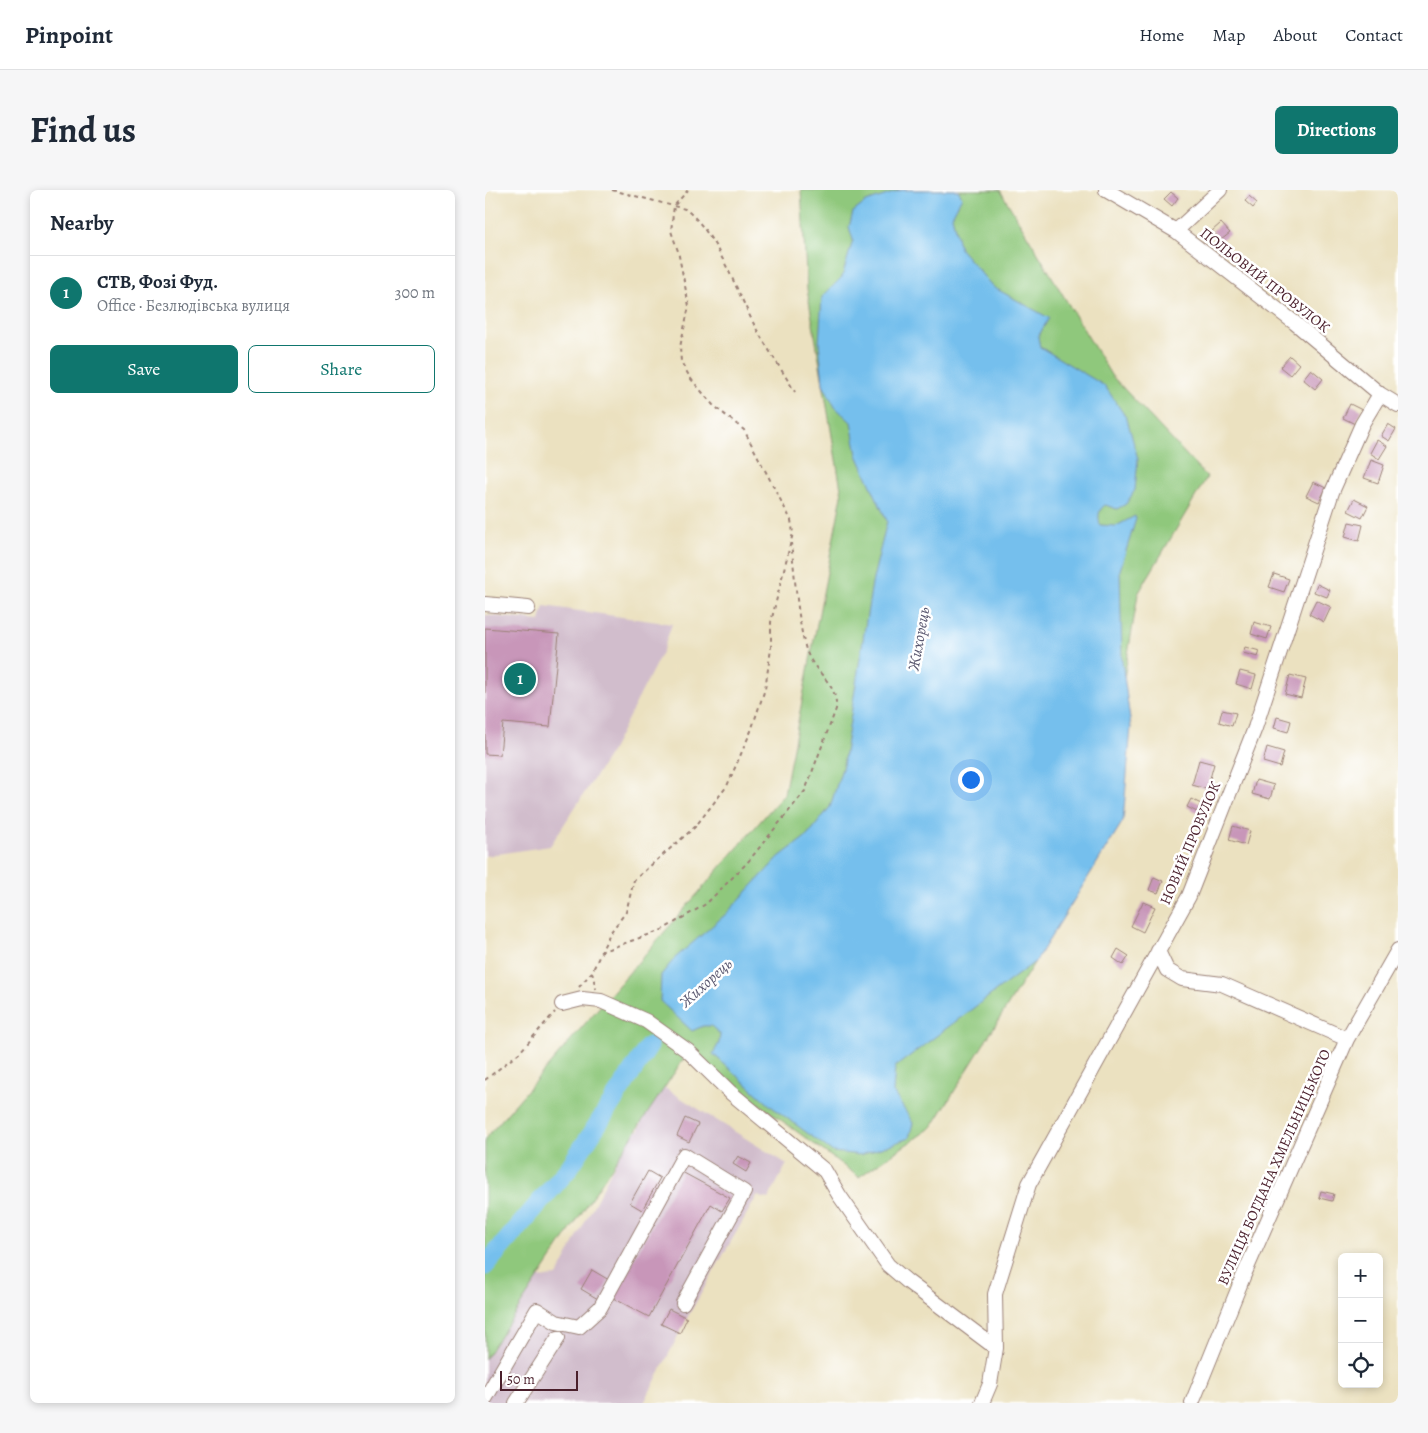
<!DOCTYPE html>
<meta charset="utf-8">
<style>
:root{--surface:#fff;--page:#f6f6f7;--text:#1f2937;--muted:#747a83;--line:#e0e1e3;--accent:#0f766e}
body{margin:0;font-family:Alegreya,serif;background:var(--page);color:var(--text)}
.controls{position:absolute;right:15px;bottom:15px;display:grid;overflow:hidden;border-radius:8px;box-shadow:0 2px 8px #0003}
.controls button{width:45px;height:45px;display:grid;place-items:center;padding:0;border:0;border-bottom:1px solid var(--line);background:var(--surface);color:var(--text);font:25px sans-serif}
.scale{position:absolute;left:15px;bottom:12px;width:78px;box-sizing:border-box;padding-left:5px;border:2px solid #4a1f2b;border-top:0;font-size:14px;line-height:18px;white-space:nowrap;color:#4a1f2b;-webkit-text-stroke:4px #fff;paint-order:stroke}
.you{position:absolute;left:485px;top:589px;width:18px;height:18px;margin:-12px;border:4px solid #fff;border-radius:50%;background:#1a73e8;box-shadow:0 0 0 8px #1a73e833}
.badge{display:grid;place-items:center;width:32px;height:32px;border-radius:50%;background:var(--accent);color:#fff;font-size:16px;font-weight:700}
.pin{position:absolute;translate:-50% -50%;border:2px solid #fff;box-shadow:0 1px 5px #0006}
.list{margin:0;padding:0;list-style:none}
h2{display:flex;justify-content:space-between;align-items:center;height:65px;margin:0;padding:0 20px;font-size:21px}
h2 small{font-size:16px;font-weight:400;color:var(--muted)}
.list li{display:grid;grid-template-columns:32px 1fr auto;gap:15px;align-items:center;box-sizing:border-box;height:75px;padding:0 20px;border-top:1px solid var(--line)}
.list b{display:block;font-size:19px;white-space:nowrap}
.list p{margin:0;font-size:16px;white-space:nowrap;color:var(--muted)}
.list em{font-size:16px;font-style:normal;color:var(--muted)}
.actions{display:flex;gap:10px;padding:15px 20px}
.actions a{flex:1;padding:11px 0;border:1px solid var(--accent);border-radius:8px;text-align:center;font-size:18px;color:var(--accent)}
.actions .main{background:var(--accent);color:#fff}
.icon{flex:none;width:28px;height:28px;fill:none;stroke:currentColor;stroke-width:2;stroke-linecap:round;stroke-linejoin:round}
.map{position:relative;flex:none;width:913px;height:1213px;overflow:hidden;border-radius:8px}
header{display:flex;align-items:center;gap:30px;box-sizing:border-box;height:70px;padding:0 25px;background:var(--surface);border-bottom:1px solid var(--line)}
header strong{font-size:24px}
nav{display:flex;gap:28px;margin-inline-start:auto;font-size:18px}
.intro{display:flex;align-items:center;justify-content:space-between;box-sizing:border-box;height:120px;padding:0 30px}
h1{margin:0;font-size:35px}
.button{padding:12px 22px;border-radius:8px;background:var(--accent);color:#fff;font-size:18px;font-weight:700}
main{display:flex;gap:30px;padding:0 30px}
aside{flex:1;background:var(--surface);border-radius:8px;box-shadow:0 2px 8px #0003}
.map>svg:first-child{display:block}
.industrial{fill:#d1bdcc}
.green{fill:#8fc87c;stroke:#6c7454}
.water{fill:#74bfed;stroke:#5f6f8c}
.lines{fill:none;stroke-linecap:round;stroke-linejoin:round}
.river{stroke:#74bfed;stroke-width:19}
.building{fill:#c896b9}
.minor-casing{stroke:#9a8076;stroke-width:16}
.path{stroke:#9a8076;stroke-width:2;stroke-dasharray:4 4;stroke-linecap:butt}
.minor{stroke:#fff;stroke-width:14}
.labels{text-anchor:middle;dominant-baseline:central;stroke-width:5;stroke-linejoin:round;paint-order:stroke}
.street-label{font-size:15px;fill:#4a1f2b;stroke:#fff}
.water-label{font-size:16px;font-style:italic;fill:#59576f;stroke:#fff}
</style>
<header>
<strong>Pinpoint</strong>
<nav><a>Home</a><a>Map</a><a>About</a><a>Contact</a></nav>
</header>
<div class="intro"><h1>Find us</h1><a class="button">Directions</a></div>
<main>
<aside>
<h2>Nearby<small></small></h2>
<ul class="list">
<li><span class="badge">1</span><div><b>СТВ, Фозі Фуд.</b><p>Office · Безлюдівська вулиця</p></div><em>300 m</em></li>
</ul>
<div class="actions"><a class="main">Save</a><a>Share</a></div>
</aside>
<div class="map">
<svg width="913" height="1213" viewBox="0 0 913 1213">
<rect width="100%" height="100%" fill="#fff"/>
<filter id="ink" filterUnits="userSpaceOnUse"><feTurbulence type="fractalNoise" baseFrequency=".02" numOctaves="2"/><feDisplacementMap in="SourceGraphic" scale="10" xChannelSelector="R" yChannelSelector="G"/><feConvolveMatrix kernelMatrix="1 2 1 2 8 2 1 2 1" color-interpolation-filters="sRGB"/></filter>
<filter id="wash" filterUnits="userSpaceOnUse"><feTurbulence type="fractalNoise" baseFrequency=".0096" numOctaves="4" result="noise"/><feDisplacementMap in="SourceGraphic" scale="20" xChannelSelector="R" yChannelSelector="G"/><feGaussianBlur stdDeviation="1.12" result="paint"/><feColorMatrix in="noise" values="0 0 0 0 0 0 0 0 0 0 0 0 0 0 0 0 0 1.4 0 .05"/><feComposite in="paint" operator="in"/></filter>
<g filter="url(#wash)">
<rect width="100%" height="100%" fill="#ebe1c0"/>
<!-- industrial -->
<path class="industrial" d="M 59,416 L 187,434 L 178,460 L 126,562 L 65,656 L 0,666 L 0,425 L 55,431 Z
M 175,895 L 302,974 L 283,1009 L 272,1006 L 202,1128 L 159,1213 L 0,1213 L 0,1169 L 46,1089 L 72,1086 L 148,939 L 153,941 Z"/>
<!-- green -->
<path class="green" d="M 316,0 L 515,0 L 626,185 L 722,287 L 653,404 L 607,680 L 447,937 L 374,987 L 203,862 L 0,1169 L 0,949 L 299,604 L 357,305 L 322,99 Z"/>
<!-- water -->
<path class="water" d="M 417,0 L 473,0 L 477,7 L 467,26 L 475,59 L 508,97 L 564,128 L 553,147 L 555,157 L 620,196 L 642,229 L 653,269 L 650,300 L 641,314 L 632,319 L 620,315 C 613,320 613,327 615,335 L 631,336 L 650,326 L 651,329 L 635,380 L 637,471 L 646,537 L 638,631 L 551,771 L 410,877 L 408,902 L 428,933 L 424,948 L 376,965 L 348,962 L 287,917 L 228,864 L 234,853 L 235,844 L 226,836 L 218,836 L 207,841 L 175,811 L 176,785 L 190,768 L 241,724 L 294,667 L 323,645 L 345,617 L 358,575 L 387,393 L 402,331 L 372,265 L 366,232 L 350,217 L 338,194 L 334,152 L 337,107 L 357,87 L 368,50 L 364,37 L 368,22 L 381,12 Z"/>
<g class="lines">
<!-- river -->
<path class="river" d="M 0,1076 L 84,978 L 164,856"/>
</g>
<g id="blocks">
<!-- building -->
<path class="building" d="M 686,2 L 693,8 L 687,16 L 679,9 Z
M 764,6 L 772,13 L 768,18 L 760,11 Z
M 736,33 L 745,43 L 736,50 L 727,41 Z
M 805,166 L 814,174 L 805,185 L 795,177 Z
M 826,179 L 838,189 L 830,199 L 818,189 Z
M 865,214 L 877,220 L 870,234 L 858,228 Z
M 903,234 L 911,239 L 904,251 L 896,246 Z
M 892,250 L 902,256 L 894,269 L 885,263 Z
M 886,270 L 899,275 L 893,293 L 879,288 Z
M 828,292 L 841,298 L 834,312 L 821,306 Z
M 869,309 L 883,316 L 877,328 L 863,321 Z
M 864,332 L 878,335 L 874,351 L 860,347 Z
M 789,384 L 804,389 L 799,402 L 784,397 Z
M 832,394 L 845,400 L 842,407 L 829,402 Z
M 831,410 L 846,417 L 839,432 L 824,424 Z
M 769,432 L 786,437 L 782,449 L 766,444 Z
M 0,438 L 74,444 L 65,537 L 18,533 L 15,565 L 0,564 Z
M 760,457 L 775,461 L 773,467 L 758,463 Z
M 755,481 L 771,485 L 767,499 L 751,494 Z
M 805,485 L 821,489 L 816,508 L 800,504 Z
M 737,520 L 751,523 L 747,536 L 734,532 Z
M 792,527 L 806,531 L 803,542 L 789,538 Z
M 782,557 L 799,562 L 795,577 L 778,572 Z
M 714,570 L 729,574 L 722,599 L 707,595 Z
M 771,590 L 789,595 L 785,609 L 767,604 Z
M 706,609 L 716,614 L 712,622 L 702,617 Z
M 748,636 L 765,641 L 761,655 L 744,650 Z
M 669,687 L 678,691 L 673,703 L 664,700 Z
M 658,712 L 670,717 L 658,742 L 646,736 Z
M 633,759 L 644,766 L 638,775 L 628,768 Z
M 200,928 L 213,934 L 204,952 L 192,946 Z
M 253,966 L 266,973 L 261,982 L 248,974 Z
M 163,981 L 175,988 L 157,1020 L 145,1013 Z
M 197,982 L 245,1008 L 237,1021 L 226,1014 L 164,1127 L 128,1108 Z
M 836,1001 L 849,1004 L 847,1011 L 834,1008 Z
M 107,1080 L 124,1090 L 113,1109 L 96,1099 Z
M 184,1119 L 202,1128 L 195,1143 L 176,1134 Z"/>
</g>
</g>
<g filter="url(#ink)">
<use href="#blocks" fill-opacity="0" stroke="#9a8076" stroke-width="1"/>
<g class="lines">
<!-- minor casing -->
<g class="minor-casing">
<path id="minor" d="M 621,0 L 691,41 L 810,133 L 895,204 L 913,215
M 691,41 L 735,0
M 0,414 L 43,418
M 673,761 L 682,780 L 697,789 L 737,794 L 862,849
M 77,814 L 97,809 L 116,811 L 161,831 L 203,861 L 246,903 L 340,981 L 354,1005 L 403,1075 L 423,1092 L 511,1158
M 0,1209 L 52,1120 L 71,1132 L 94,1137 L 115,1118 L 199,965 L 259,1002 L 198,1113
M 31,1213 L 73,1148
M 497,1213 L 505,1194 L 511,1158 L 510,1104 L 544,994 L 704,706 L 770,538 L 847,302 L 877,234 L 895,204
M 707,1213 L 758,1087 L 862,849 L 913,760"/>
</g>
<!-- path -->
<path class="path" d="M 127,0 L 200,19 C 231,41 254,107 272,140 C 284,161 298,182 310,202
M 115,762 L 177,740 L 221,714 L 262,673 L 320,601 L 351,519 C 353,490 327,484 320,456 C 312,426 310,384 306,353
M 107,782 L 111,799
M 94,797 L 107,782 L 125,743 L 141,722 L 149,690 L 210,637 L 242,596 L 266,541 L 280,499 L 286,459 L 286,432 L 308,343 L 306,330 L 259,240 L 228,215 L 206,189 L 196,172 L 195,157 L 204,116 L 193,61 L 186,41 L 189,16 L 203,0
M 0,890 L 34,863 L 70,822"/>
<!-- minor -->
<use href="#minor" class="minor"/>
</g>
</g>
<g class="labels">
<!-- street labels -->
<g class="street-label">
<text transform="translate(780 90) rotate(38)">ПОЛЬОВИЙ ПРОВУЛОК</text>
<text transform="translate(705 653) rotate(-67)">НОВИЙ ПРОВУЛОК</text>
<text transform="translate(789 977) rotate(-66)">ВУЛИЦЯ БОГДАНА ХМЕЛЬНИЦЬКОГО</text>
</g>
<!-- water labels -->
<g class="water-label">
<text transform="translate(434 449) rotate(-80)">Жихорець</text>
<text transform="translate(221 793) rotate(-42)">Жихорець</text>
</g>
</g>
</svg>
<div class="controls">
<button>+</button>
<button>−</button>
<button><svg class="icon" aria-label="locate" viewBox="0 0 24 24"><circle cx="12" cy="12" r="6"/><path d="M12 2v4M12 18v4M2 12h4M18 12h4"/></svg></button>
</div>
<div class="scale">50 m</div>
<div class="you"></div>
<div class="pin badge" style="left:35px;top:489px">1</div>
</div>
</main>
